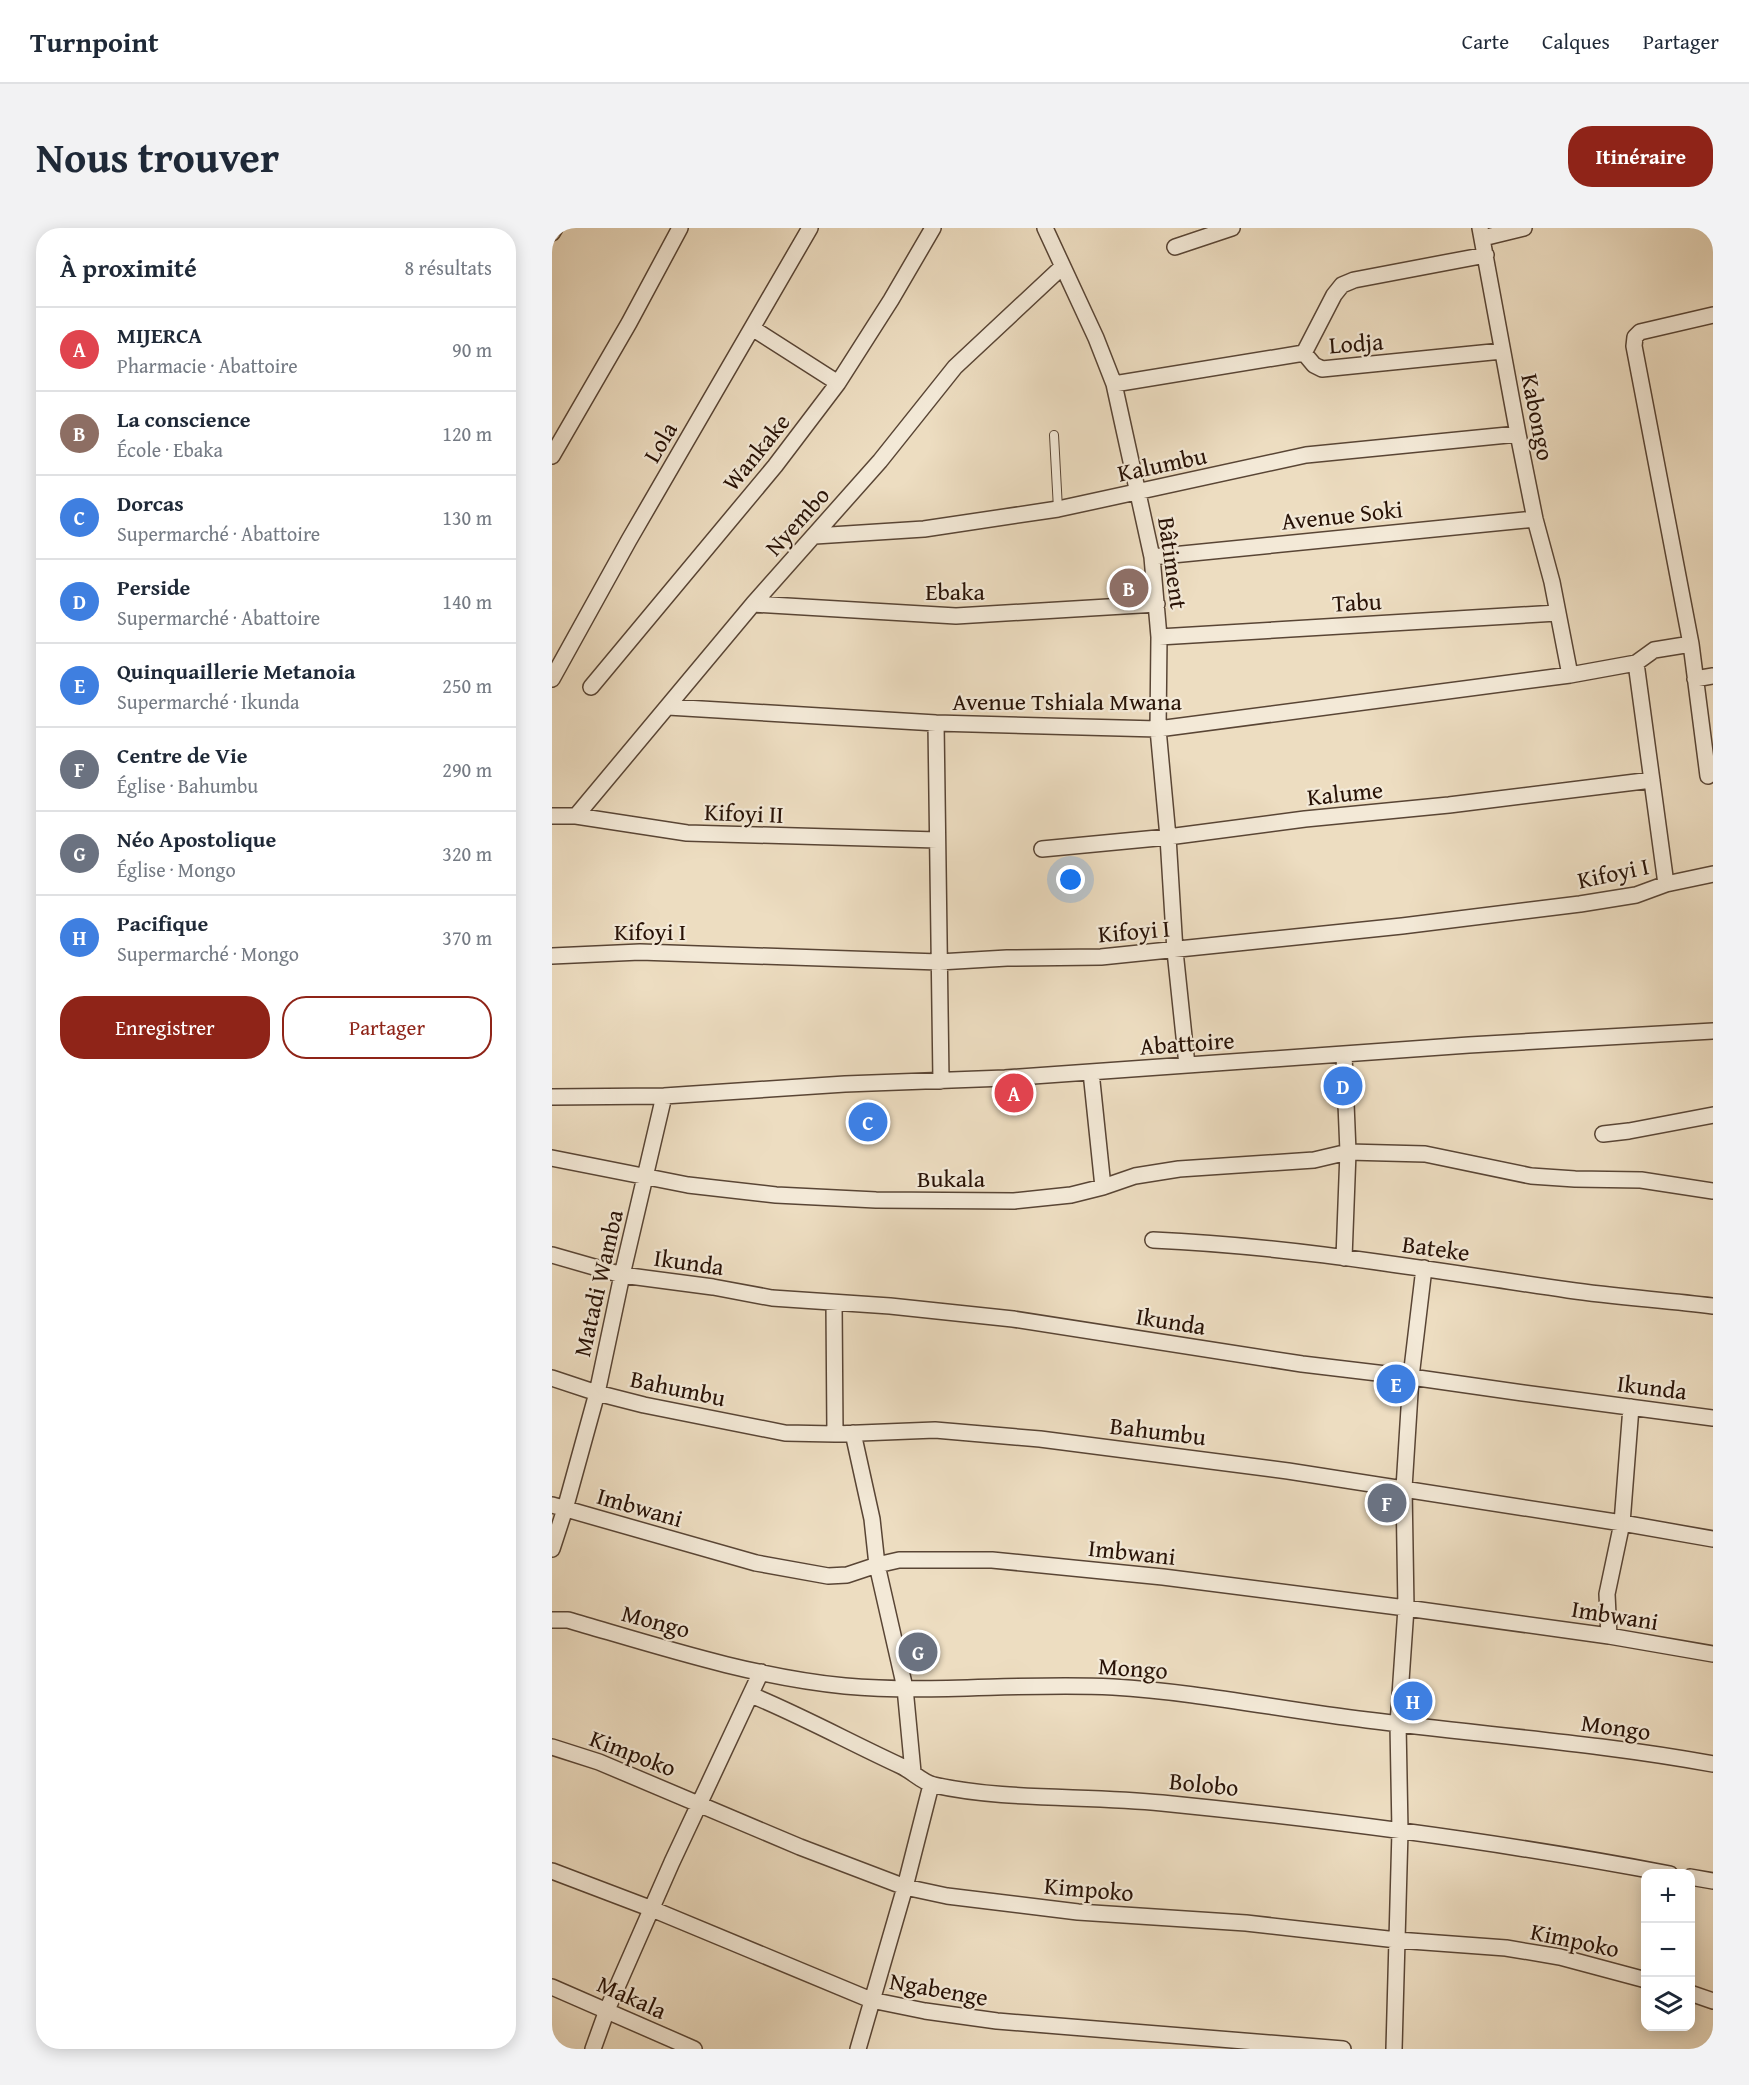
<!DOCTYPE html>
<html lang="fr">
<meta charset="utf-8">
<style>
:root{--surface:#fff;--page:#f2f2f3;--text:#1f2937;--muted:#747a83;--line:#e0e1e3;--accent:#8f2418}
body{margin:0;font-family:"Gentium Book Plus",serif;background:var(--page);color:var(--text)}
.controls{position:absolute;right:18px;bottom:18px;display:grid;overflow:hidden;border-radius:12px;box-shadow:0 3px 15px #0003}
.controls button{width:54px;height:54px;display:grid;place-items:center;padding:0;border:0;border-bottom:2px solid var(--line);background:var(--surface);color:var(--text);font:30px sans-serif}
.you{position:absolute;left:519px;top:652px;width:21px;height:21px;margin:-15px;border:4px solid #fff;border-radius:50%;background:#1a73e8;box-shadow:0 0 0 9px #1a73e833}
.badge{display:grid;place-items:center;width:39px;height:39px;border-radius:50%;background:var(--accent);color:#fff;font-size:20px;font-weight:700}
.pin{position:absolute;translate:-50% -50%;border:3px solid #fff;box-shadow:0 2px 6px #0006}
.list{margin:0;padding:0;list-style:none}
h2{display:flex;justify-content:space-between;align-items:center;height:78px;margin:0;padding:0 24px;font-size:26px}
h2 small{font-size:20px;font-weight:400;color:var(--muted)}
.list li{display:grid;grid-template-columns:39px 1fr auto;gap:18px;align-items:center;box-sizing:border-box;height:84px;padding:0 24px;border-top:2px solid var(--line)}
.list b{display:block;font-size:22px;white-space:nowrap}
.list p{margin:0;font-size:20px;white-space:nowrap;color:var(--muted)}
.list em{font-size:20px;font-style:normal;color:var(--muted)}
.actions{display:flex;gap:12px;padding:18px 24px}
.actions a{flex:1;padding:14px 0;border:2px solid var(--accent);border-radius:24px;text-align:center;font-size:21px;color:var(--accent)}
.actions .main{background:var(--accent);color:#fff}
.icon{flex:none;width:33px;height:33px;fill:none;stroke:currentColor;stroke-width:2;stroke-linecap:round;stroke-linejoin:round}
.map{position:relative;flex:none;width:1161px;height:1821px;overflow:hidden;border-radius:24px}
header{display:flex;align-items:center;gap:36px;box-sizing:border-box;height:84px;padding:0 30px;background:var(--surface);border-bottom:2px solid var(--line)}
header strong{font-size:28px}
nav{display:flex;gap:33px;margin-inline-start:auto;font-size:21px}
.intro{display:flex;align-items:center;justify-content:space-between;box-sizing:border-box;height:144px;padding:0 36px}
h1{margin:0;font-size:42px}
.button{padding:15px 27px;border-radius:24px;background:var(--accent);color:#fff;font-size:21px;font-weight:700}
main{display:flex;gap:36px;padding:0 36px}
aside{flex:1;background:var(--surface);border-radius:24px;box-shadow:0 3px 15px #0003}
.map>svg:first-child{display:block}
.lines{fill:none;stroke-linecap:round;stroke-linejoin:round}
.service-casing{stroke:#594535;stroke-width:10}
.minor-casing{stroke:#594535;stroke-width:18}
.service{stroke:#f3e9d7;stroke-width:8}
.minor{stroke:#f3e9d7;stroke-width:15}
.labels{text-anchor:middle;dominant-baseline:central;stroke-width:4.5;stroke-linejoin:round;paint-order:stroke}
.street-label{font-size:24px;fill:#281206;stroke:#f3e9d7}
</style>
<header>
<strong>Turnpoint</strong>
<nav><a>Carte</a><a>Calques</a><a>Partager</a></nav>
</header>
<div class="intro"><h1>Nous trouver</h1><a class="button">Itinéraire</a></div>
<main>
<aside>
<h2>À proximité<small>8 résultats</small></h2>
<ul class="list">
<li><span class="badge" style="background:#e0444e">A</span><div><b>MIJERCA</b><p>Pharmacie · Abattoire</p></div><em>90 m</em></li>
<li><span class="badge" style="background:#8d6e63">B</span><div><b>La conscience</b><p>École · Ebaka</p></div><em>120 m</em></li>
<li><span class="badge" style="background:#3f7fe0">C</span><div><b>Dorcas</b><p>Supermarché · Abattoire</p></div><em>130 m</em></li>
<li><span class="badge" style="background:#3f7fe0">D</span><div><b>Perside</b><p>Supermarché · Abattoire</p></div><em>140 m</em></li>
<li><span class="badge" style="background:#3f7fe0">E</span><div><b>Quinquaillerie Metanoia</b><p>Supermarché · Ikunda</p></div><em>250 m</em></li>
<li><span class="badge" style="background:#6b7280">F</span><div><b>Centre de Vie</b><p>Église · Bahumbu</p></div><em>290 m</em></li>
<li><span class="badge" style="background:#6b7280">G</span><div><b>Néo Apostolique</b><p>Église · Mongo</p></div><em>320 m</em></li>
<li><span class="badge" style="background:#3f7fe0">H</span><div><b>Pacifique</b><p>Supermarché · Mongo</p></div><em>370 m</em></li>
</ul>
<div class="actions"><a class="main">Enregistrer</a><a>Partager</a></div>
</aside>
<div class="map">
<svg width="1161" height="1821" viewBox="0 0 1161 1821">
<rect width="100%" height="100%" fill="#edddc1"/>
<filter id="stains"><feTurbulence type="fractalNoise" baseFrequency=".00333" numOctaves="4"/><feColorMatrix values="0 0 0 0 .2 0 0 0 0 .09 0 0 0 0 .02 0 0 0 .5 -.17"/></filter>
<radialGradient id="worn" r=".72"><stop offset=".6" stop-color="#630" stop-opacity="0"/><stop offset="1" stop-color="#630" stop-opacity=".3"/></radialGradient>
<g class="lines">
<!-- service casing -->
<g class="service-casing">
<path id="service" d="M 502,207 L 506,281"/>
</g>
<!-- minor casing -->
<g class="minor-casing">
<path id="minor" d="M 493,0 L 544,110 L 562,156 L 600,329 L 607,409 L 606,501 L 616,609 L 623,723 L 635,837
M 928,0 L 966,206 L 983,291 L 1000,354 L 1018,447
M 0,5 L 3,0
M 931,10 L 972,0
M 623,19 L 680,0
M 200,100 L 286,155
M 752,125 L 782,67 L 790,57 L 802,52 L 934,27
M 562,156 L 752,125 L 762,137 L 770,141 L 950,123
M 0,228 L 77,95 L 128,0
M 263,308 L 372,301 L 506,281 L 754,227 L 966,206
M 600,329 L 983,291
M 201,376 L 404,388 L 605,376
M 607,409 L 1005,385
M 1084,435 L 1102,422 L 1139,416
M 0,451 L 77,312 L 258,0
M 1143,451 L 1161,448
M 39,459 L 223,238 L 286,155 L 339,72 L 381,0
M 116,479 L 384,495 L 606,501 L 1018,447 L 1084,435 L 1114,656
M 384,495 L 389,853
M 1156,548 L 1139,416 L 1082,118 L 1083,109 L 1088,104 L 1161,87
M 0,588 L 24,588 L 135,605 L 385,612
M 24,588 L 201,376 L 328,233 L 403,139 L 510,39
M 490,621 L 616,609 L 753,591 L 897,577 L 1100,552
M 0,728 L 88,724 L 387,734 L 455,730 L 549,729 L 850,698 L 1028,676 L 1084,667 L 1114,656 L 1161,646
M 539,844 L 551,959
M 0,869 L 112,868 L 293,856 L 453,850 L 917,817 L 1161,803
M 1051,906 L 1077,903 L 1161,887
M 0,930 L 136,957 L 224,967 L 324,972 L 462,973 L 519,967 L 551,959 L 583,948 L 627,941 L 762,932 L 796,924 L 873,926 L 979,948 L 1023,951 L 1089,952 L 1161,963
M 601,1012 C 740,1018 878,1042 1016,1062 C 1064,1069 1113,1072 1161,1078
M 0,1027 L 70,1047 L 161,1059 L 220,1070 L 338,1078 L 461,1091 L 750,1136 L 859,1149 L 971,1165 L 1161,1190
M 792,1030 L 796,924 L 792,827
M 282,1075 L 283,1206
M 0,1150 L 45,1165 L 92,1177 L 233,1205 L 283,1206 L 383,1202 L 488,1211 L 736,1243 L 1070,1295 L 1161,1311
M 301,1205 L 320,1291 L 325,1337 L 353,1460 L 361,1544
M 0,1277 L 204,1335 L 276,1348 L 295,1347 L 325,1337 L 347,1332 L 440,1332 L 611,1349 L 854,1380 L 1057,1408 L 1161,1426
M 0,1321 L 13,1281 L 45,1165 L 70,1047 L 112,868
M 0,1392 L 16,1392 C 106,1418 200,1449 293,1458 C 382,1466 472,1454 561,1459 C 646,1464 730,1482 815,1492 C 930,1507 1047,1515 1161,1536
M 1057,1408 L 1055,1366 L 1070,1295 L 1079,1179
M 199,1467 C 250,1488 299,1515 349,1538 C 360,1543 371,1555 382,1557 C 453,1573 536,1567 610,1575 C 780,1592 950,1614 1118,1646
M 0,1519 L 47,1534 L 248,1619 L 353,1659 L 395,1668 L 526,1684 L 694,1695 L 845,1712 L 954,1720 L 1008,1729 L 1094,1752
M 0,1643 L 100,1681 L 319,1772 L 373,1783 L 445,1793 L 791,1821
M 1138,1649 L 1161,1653
M 0,1759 L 142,1821
M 1138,1765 L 1161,1773
M 41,1821 L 55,1782 L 120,1634 L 209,1444
M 306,1821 L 353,1659 L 379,1557
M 842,1821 L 848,1603 L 846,1496 L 854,1380 L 852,1260 L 859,1149 L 872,1040"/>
</g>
<!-- service -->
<use href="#service" class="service"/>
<!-- minor -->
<use href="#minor" class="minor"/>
</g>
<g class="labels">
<!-- street labels -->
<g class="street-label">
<text transform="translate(804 115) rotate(-4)">Lodja</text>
<text transform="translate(986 189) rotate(79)">Kabongo</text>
<text transform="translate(108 214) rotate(-60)">Lola</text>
<text transform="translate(204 224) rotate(-51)">Wankake</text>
<text transform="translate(610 236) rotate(-12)">Kalumbu</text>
<text transform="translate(790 287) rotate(-6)">Avenue Soki</text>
<text transform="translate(245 293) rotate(-48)">Nyembo</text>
<text transform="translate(621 335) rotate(82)">Bâtiment</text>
<text x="403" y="363">Ebaka</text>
<text transform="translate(805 374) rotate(-3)">Tabu</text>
<text x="515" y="473">Avenue Tshiala Mwana</text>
<text transform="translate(793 565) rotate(-6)">Kalume</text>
<text transform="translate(192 585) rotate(2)">Kifoyi II</text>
<text transform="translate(1061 645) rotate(-12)">Kifoyi I</text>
<text x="98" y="703">Kifoyi I</text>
<text transform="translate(582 703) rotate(-5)">Kifoyi I</text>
<text transform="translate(635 815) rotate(-4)">Abattoire</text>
<text x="399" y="950">Bukala</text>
<text transform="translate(884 1020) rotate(8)">Bateke</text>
<text transform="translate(137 1034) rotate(8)">Ikunda</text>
<text transform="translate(46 1055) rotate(-77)">Matadi Wamba</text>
<text transform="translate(619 1093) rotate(9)">Ikunda</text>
<text transform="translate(1100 1159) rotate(7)">Ikunda</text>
<text transform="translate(126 1160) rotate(12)">Bahumbu</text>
<text transform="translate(606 1203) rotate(7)">Bahumbu</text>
<text transform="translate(88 1279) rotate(16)">Imbwani</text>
<text transform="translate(580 1324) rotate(6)">Imbwani</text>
<text transform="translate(1063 1387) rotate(9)">Imbwani</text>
<text transform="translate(104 1393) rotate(15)">Mongo</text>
<text transform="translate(581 1440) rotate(4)">Mongo</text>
<text transform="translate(1064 1499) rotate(8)">Mongo</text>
<text transform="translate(81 1525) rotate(21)">Kimpoko</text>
<text transform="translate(652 1556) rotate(6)">Bolobo</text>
<text transform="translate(537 1661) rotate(5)">Kimpoko</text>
<text transform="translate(1023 1712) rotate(12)">Kimpoko</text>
<text transform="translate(387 1761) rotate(10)">Ngabenge</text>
<text transform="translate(80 1769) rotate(24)">Makala</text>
</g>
</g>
<rect width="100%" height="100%" filter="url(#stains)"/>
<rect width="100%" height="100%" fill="url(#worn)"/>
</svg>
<div class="controls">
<button>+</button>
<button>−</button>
<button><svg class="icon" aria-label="layers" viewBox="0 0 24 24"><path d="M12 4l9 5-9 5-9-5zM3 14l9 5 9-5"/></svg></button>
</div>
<div class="you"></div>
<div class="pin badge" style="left:462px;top:865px;background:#e0444e">A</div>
<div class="pin badge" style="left:577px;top:360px;background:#8d6e63">B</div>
<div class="pin badge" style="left:316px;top:894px;background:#3f7fe0">C</div>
<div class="pin badge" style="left:791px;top:858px;background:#3f7fe0">D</div>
<div class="pin badge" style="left:844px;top:1156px;background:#3f7fe0">E</div>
<div class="pin badge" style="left:835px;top:1275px;background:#6b7280">F</div>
<div class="pin badge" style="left:366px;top:1424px;background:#6b7280">G</div>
<div class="pin badge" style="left:861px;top:1473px;background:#3f7fe0">H</div>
</div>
</main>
